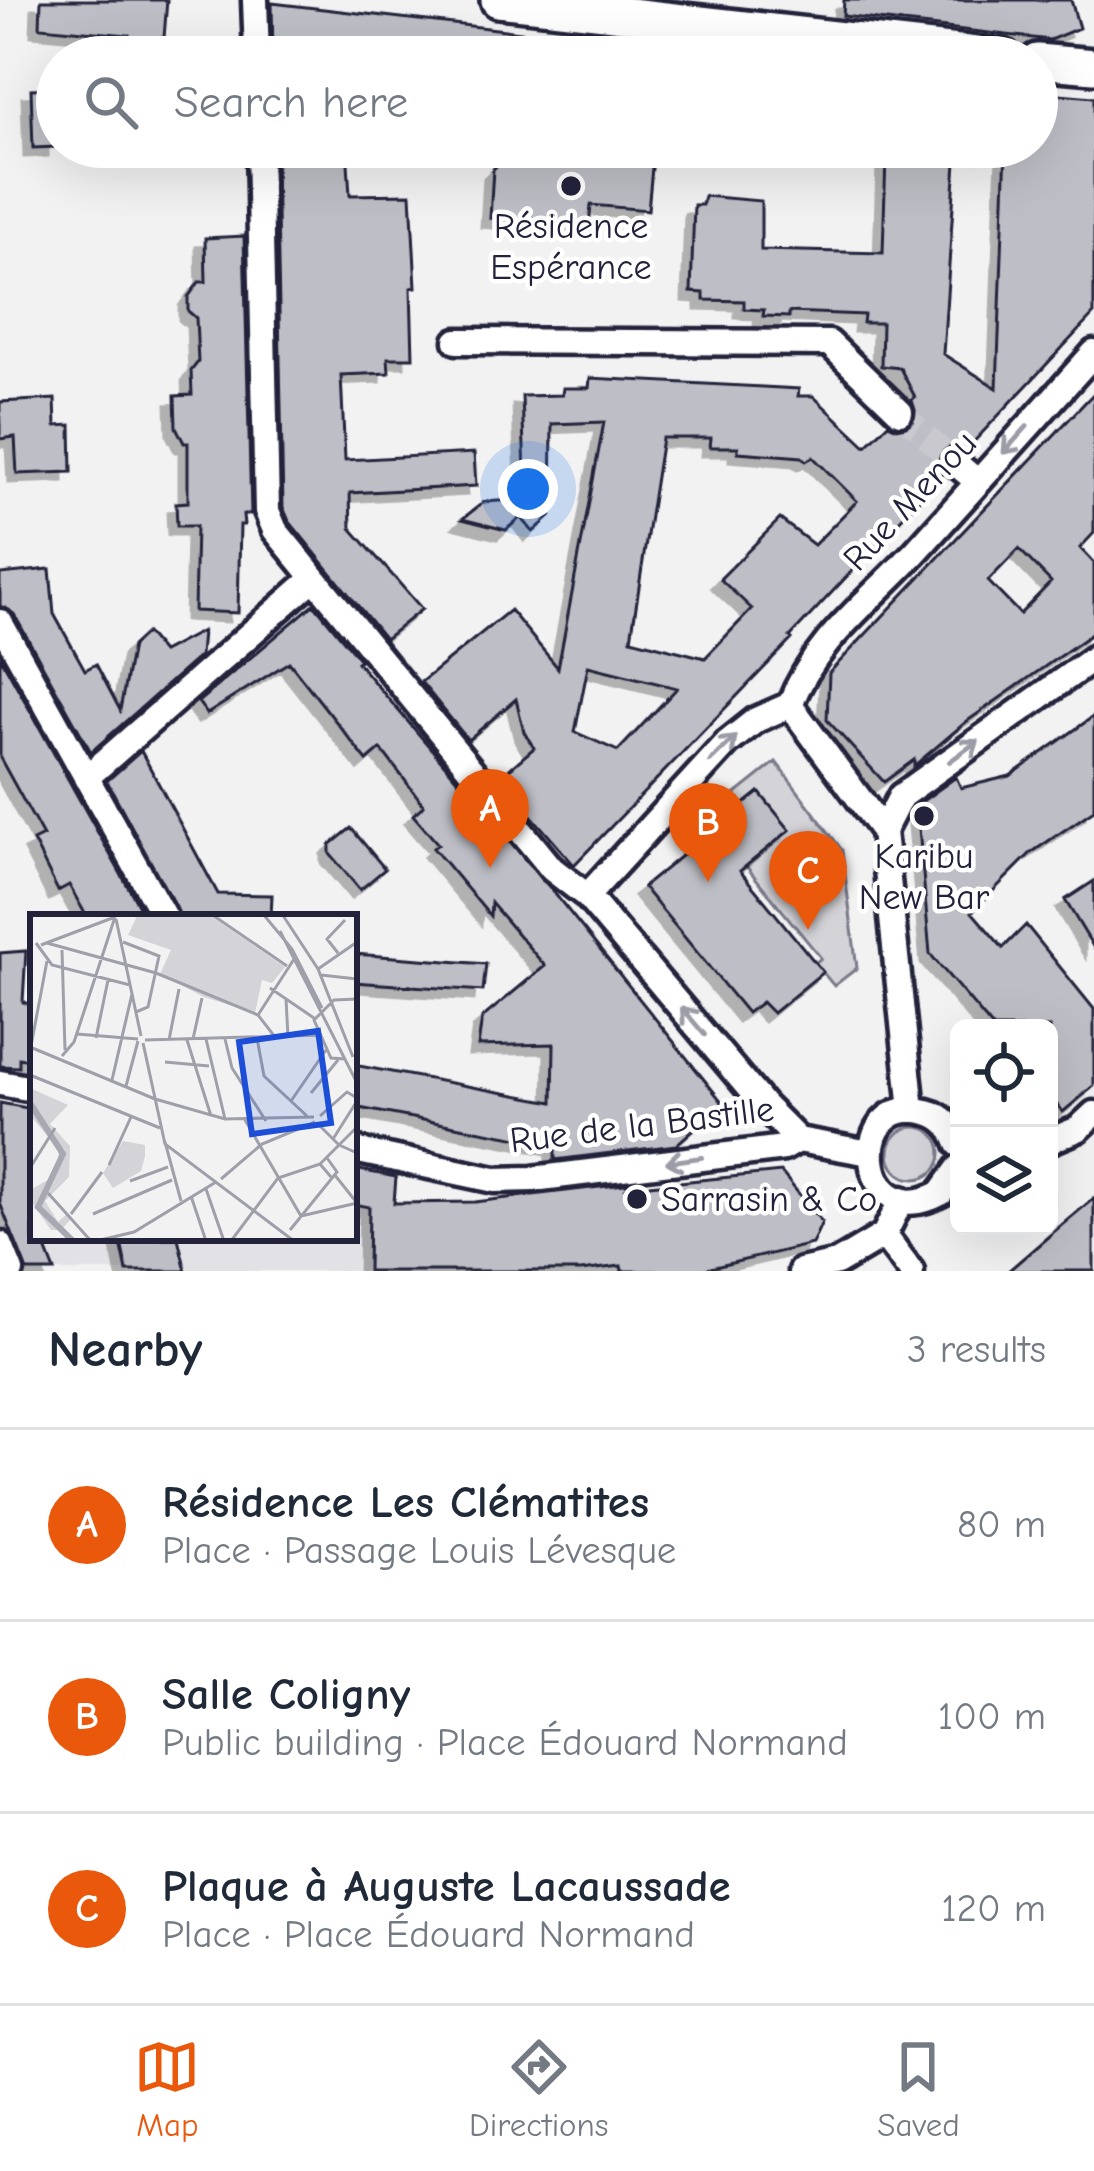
<!DOCTYPE html>
<meta charset="utf-8">
<style>
:root{--surface:#fff;--page:#f2f2f3;--text:#1f2937;--muted:#747a83;--line:#e0e1e3;--accent:#ea580c}
body{margin:0;font-family:"Comic Neue",sans-serif;background:var(--page);color:var(--text)}
.controls{position:absolute;right:36px;bottom:36px;display:grid;overflow:hidden;border-radius:18px;box-shadow:0 12px 48px #0002}
.controls button{width:108px;height:108px;display:grid;place-items:center;padding:0;border:0;border-bottom:3px solid var(--line);background:var(--surface);color:var(--text);font:60px sans-serif}
.you{position:absolute;left:528px;top:489px;width:42px;height:42px;margin:-30px;border:9px solid #fff;border-radius:50%;background:#1a73e8;box-shadow:0 0 0 18px #1a73e833}
.badge{display:grid;place-items:center;width:78px;height:78px;border-radius:50%;background:var(--accent);color:#fff;font-size:39px;font-weight:700}
.pin{position:absolute;translate:-50% -99px;filter:drop-shadow(0 3px 6px #0008)}
.pin::after{content:'';position:absolute;top:63px;width:42px;height:36px;background:inherit;clip-path:polygon(0 0,100% 0,50% 100%)}
.list{margin:0;padding:0;list-style:none}
h2{display:flex;justify-content:space-between;align-items:center;height:156px;margin:0;padding:0 48px;font-size:51px}
h2 small{font-size:39px;font-weight:400;color:var(--muted)}
.list li{display:grid;grid-template-columns:78px 1fr auto;gap:36px;align-items:center;box-sizing:border-box;height:192px;padding:0 48px;border-top:3px solid var(--line)}
.list b{display:block;font-size:45px;white-space:nowrap}
.list p{margin:0;font-size:39px;white-space:nowrap;color:var(--muted)}
.list em{font-size:39px;font-style:normal;color:var(--muted)}
.icon{flex:none;width:66px;height:66px;fill:none;stroke:currentColor;stroke-width:2;stroke-linecap:round;stroke-linejoin:round}
.map{position:relative;flex:none;width:1094px;height:1271px;overflow:hidden}
.search{position:absolute;background:var(--surface);box-shadow:0 12px 48px #0002;left:36px;right:36px;top:36px;height:132px;display:flex;align-items:center;gap:30px;box-sizing:border-box;padding:0 42px;border-radius:66px;color:var(--muted);font-size:45px}
.sheet{height:732px;background:var(--surface)}
nav{display:flex;justify-content:space-around;align-items:center;box-sizing:border-box;height:168px;border-top:3px solid var(--line);background:var(--surface);font-size:33px;color:var(--muted)}
nav a{display:grid;justify-items:center;gap:6px}
nav .on{color:var(--accent)}
.map>svg:first-child{display:block}
.built{fill:#e2e2e6}
.green{fill:#d3d3d8;stroke:#7a7a8a;stroke-width:3}
.building{fill:#bebec6;stroke:#22223b;stroke-width:3;fill-rule:evenodd;filter:url(#shadow)}
.lines{fill:none;stroke-linecap:round;stroke-linejoin:round}
.street-tunnel{stroke:#c8c8ce;stroke-width:24;stroke-dasharray:24 12;stroke-linecap:butt}
.street-casing{stroke:#22223b;stroke-width:33}
.secondary-casing{stroke:#22223b;stroke-width:42}
.street{stroke:#fff;stroke-width:24}
.secondary{stroke:#fff;stroke-width:33}
.oneway{stroke:#9c9ca7}
.poi-dot{fill:#22223b;stroke:#fff;stroke-width:4.5}
.labels{text-anchor:middle;dominant-baseline:central;stroke-width:9;stroke-linejoin:round;paint-order:stroke}
.poi-label{font-size:36px;fill:#22223b;stroke:#fff}
.street-label{font-size:36px;fill:#22223b;stroke:#fff}
.inset-river{fill:none;stroke:#a8a8b2;stroke-width:6}
.inset-road{fill:none;stroke:#9f9fa9;stroke-width:3}
.view{fill:#1d4ed8;fill-opacity:0.15;stroke:#1d4ed8;stroke-width:6}
.inset-edge{fill:none;stroke:#22223b;stroke-width:6}
</style>
<div class="map">
<svg width="1094" height="1271" viewBox="0 0 1094 1271">
<defs>
<filter id="shadow"><feDropShadow dx="-9" dy="9" stdDeviation="0" flood-color="#0004"/></filter>
</defs>
<rect width="100%" height="100%" fill="#f2f2f3"/>
<filter id="ink" filterUnits="userSpaceOnUse"><feTurbulence type="fractalNoise" baseFrequency=".00833" numOctaves="2"/><feDisplacementMap in="SourceGraphic" scale="24" xChannelSelector="R" yChannelSelector="G"/><feConvolveMatrix kernelMatrix="1 2 1 2 8 2 1 2 1" color-interpolation-filters="sRGB"/></filter>
<g filter="url(#ink)">
<!-- built -->
<path class="built" d="M 354,1204 L 393,1211 L 392,1271 L 27,1271 L 2,1207 L 33,1206 L 33,1238 L 354,1238 Z"/>
<!-- green -->
<path class="green" d="M 776,762 L 842,850 L 857,968 L 834,986 L 815,963 L 821,958 L 746,866 L 758,793 L 700,839 L 692,829 Z
M889 1153a26 26 0 1 1 52 0a26 26 0 1 1-52 0Z"/>
<!-- building -->
<path class="building" d="M 41,0 L 167,0 L 164,38 L 159,38 L 157,56 L 127,53 L 129,35 L 40,27 Z
M 844,0 L 1071,0 L 1079,28 L 1050,40 L 843,16 Z
M 272,3 L 599,41 L 598,57 L 273,55 Z
M 57,88 L 57,147 L 33,148 L 31,89 Z
M 1037,92 L 1094,97 L 1094,314 L 966,450 L 956,446 L 942,451 L 938,460 L 943,474 L 790,637 L 792,639 L 574,865 L 499,778 L 534,748 L 524,732 L 516,699 L 468,740 L 421,682 L 510,610 L 558,668 L 604,422 L 552,424 L 551,516 L 533,532 L 521,517 L 506,530 L 462,519 L 484,502 L 526,499 L 522,396 L 562,395 L 563,388 L 589,388 L 590,378 L 799,389 L 798,396 L 813,396 L 866,446 L 888,424 L 897,428 L 911,424 L 916,415 L 912,400 L 915,397 L 900,368 L 881,366 L 882,323 L 863,323 L 864,315 L 789,312 L 789,317 L 763,316 L 764,310 L 744,309 L 744,301 L 704,300 L 704,293 L 691,292 L 694,205 L 702,205 L 704,196 L 761,201 L 761,250 L 883,253 L 886,156 L 905,157 L 906,147 L 957,147 L 943,354 L 997,388 L 1006,147 L 1037,147 ZM 662,438 L 711,438 L 710,447 L 738,447 L 738,452 L 802,457 L 806,461 L 813,457 L 857,501 L 814,545 L 780,519 L 720,579 L 752,609 L 705,658 L 631,639 ZM 588,666 L 677,688 L 618,751 L 575,732 Z
M 304,147 L 347,147 L 350,195 L 411,194 L 416,287 L 411,288 L 413,358 L 388,358 L 389,373 L 341,375 L 345,460 L 474,453 L 476,486 L 350,493 L 351,528 L 422,609 L 385,639 L 289,521 L 283,507 L 276,161 L 305,160 Z
M 548,147 L 654,147 L 648,210 L 591,205 L 589,226 L 490,218 L 493,169 L 514,151 L 547,152 Z
M 244,236 L 251,514 L 243,515 L 244,525 L 240,525 L 238,613 L 194,611 L 196,526 L 177,526 L 176,503 L 188,502 L 188,443 L 184,443 L 176,427 L 175,396 L 192,395 L 191,371 L 198,362 L 196,318 L 188,311 L 188,297 L 199,282 L 206,282 L 205,238 Z
M 1094,393 L 1094,533 L 1080,548 L 1094,563 L 1094,632 L 966,722 L 914,766 L 914,760 L 884,782 L 827,720 L 829,673 ZM 1019,549 L 1051,582 L 1020,614 L 988,581 Z
M 55,399 L 56,426 L 71,425 L 72,472 L 17,474 L 15,437 L 0,439 L 0,402 Z
M 50,569 L 54,614 L 85,670 L 96,664 L 120,710 L 132,646 L 146,633 L 162,652 L 202,631 L 200,656 L 91,752 L 14,614 L 0,606 L 0,574 Z
M 314,604 L 360,660 L 357,662 L 551,889 L 723,1103 L 676,1145 L 555,1160 L 555,1145 L 354,1107 L 354,1065 L 553,1102 L 554,1044 L 478,1046 L 482,1018 L 545,966 L 491,903 L 490,916 L 433,848 L 438,844 L 413,815 L 424,805 L 381,749 L 367,761 L 289,662 L 207,714 L 198,702 Z
M 0,656 L 73,788 L 145,917 L 87,917 L 69,885 L 58,891 L 33,841 L 43,836 L 0,758 Z
M 1094,716 L 1094,810 L 1031,853 L 972,912 L 1003,948 L 1026,925 L 1094,1009 L 1094,1086 L 1063,1112 L 1049,1095 L 1049,1028 L 993,1028 L 930,954 L 917,805 L 956,777 L 961,788 L 1010,776 Z
M 141,751 L 218,894 L 272,895 L 271,917 L 180,917 L 107,781 Z
M 759,792 L 790,830 L 740,871 L 823,972 L 773,1013 L 762,1002 L 747,1013 L 643,887 Z
M 351,828 L 385,869 L 360,890 L 330,854 L 330,845 Z
M 1094,881 L 1094,948 L 1065,900 Z
M 26,951 L 23,1002 L 33,1005 L 33,1061 L 19,1058 L 19,1067 L 0,1066 L 0,953 Z
M 354,954 L 486,964 L 483,991 L 354,982 Z
M 0,1103 L 33,1109 L 33,1238 L 42,1238 L 55,1271 L 27,1271 L 0,1203 Z
M 354,1169 L 396,1177 L 394,1203 L 475,1202 L 633,1183 L 628,1187 L 781,1172 L 822,1222 L 812,1244 L 698,1271 L 622,1271 L 621,1266 L 581,1271 L 368,1271 L 369,1207 L 354,1204 Z
M 1094,1198 L 1094,1271 L 1008,1271 L 1064,1223 Z
M 120,1238 L 178,1238 L 186,1271 L 127,1271 Z"/>
<g class="lines">
<!-- street-tunnel -->
<path class="street-tunnel" d="M 900,412 L 954,462"/>
<!-- street casing -->
<g class="street-casing">
<path id="street" d="M 255,0 L 257,57
M 259,147 L 267,511 L 275,530 L 552,869 L 587,896 L 764,1106 L 798,1140 L 870,1153
M 457,341 L 829,343 L 900,412
M 954,462 L 978,482
M 0,622 L 164,917
M 790,705 C 815,639 873,599 919,548 C 978,483 1035,418 1094,353
M 790,705 L 883,831 L 912,1110
M 86,778 L 314,578
M 883,831 L 901,796 L 1094,658
M 587,896 L 727,743 L 756,720 L 790,705
M 0,1083 L 33,1089
M 1049,1141 L 1078,1129 L 1094,1114
M 959,1144 C 954,1129 944,1116 927,1112 C 846,1090 857,1238 941,1193 L 959,1168
M 354,1150 L 495,1180 L 533,1179 L 784,1148 L 798,1140
M 884,1235 L 911,1271
M 0,1244 L 11,1271
M 801,1271 L 837,1263 L 884,1235 L 902,1199"/>
</g>
<!-- secondary casing -->
<g class="secondary-casing">
<path id="secondary" d="M 498,0 L 1003,57
M 1037,61 L 1094,66"/>
</g>
<!-- street -->
<use href="#street" class="street"/>
<!-- secondary -->
<use href="#secondary" class="secondary"/>
</g>
<!-- one-way arrows -->
<defs><path id="oneway-shaft" d="M-6 0H5M1.5-3L5.5 0L1.5 3" fill="none" stroke-width="1.6" stroke-linecap="round" stroke-linejoin="round" transform="scale(3)"/></defs>
<g class="oneway">
<use href="#oneway-shaft" transform="translate(1015 440) rotate(132)"/>
<use href="#oneway-shaft" transform="translate(723 749) rotate(-44)"/>
<use href="#oneway-shaft" transform="translate(964 751) rotate(-36)"/>
<use href="#oneway-shaft" transform="translate(693 1021) rotate(-130)"/>
<use href="#oneway-shaft" transform="translate(684 1160) rotate(172)"/>
</g>
</g>
<!-- markers -->
<g class="poi-dot">
<circle cx="571" cy="186" r="12"/>
<circle cx="924" cy="816" r="12"/>
<circle cx="637" cy="1199" r="12"/>
</g>
<g class="labels">
<!-- poi labels -->
<g class="poi-label">
<text x="571" y="226">Résidence<tspan x="571" dy="41">Espérance</tspan></text>
<text x="924" y="856">Karibu<tspan x="924" dy="41">New Bar</tspan></text>
<text x="661" y="1199" text-anchor="start">Sarrasin &amp; Co</text>
</g>
<!-- street labels -->
<g class="street-label">
<text transform="translate(910 501) rotate(-47)">Rue Menou</text>
<text transform="translate(642 1125) rotate(-7)">Rue de la Bastille</text>
</g>
</g>
<!-- overview -->
<g transform="translate(30 914)">
<rect width="327" height="327" fill="#f2f2f3"/>
<path d="M 108,0 L 178,0 L 255,53 L 242,69 L 232,66 L 225,99 L 174,83 L 130,60 L 141,36 L 98,21 ZM 0,174 L 38,191 L 20,210 L 40,232 L 39,263 L 15,287 L 28,308 L 37,300 L 41,305 L 31,316 L 21,316 L 1,287 L 0,276 L 25,262 L 29,236 L 0,201 ZM 93,227 L 115,231 L 115,242 L 111,257 L 83,274 L 73,259 Z" fill="#d3d3d8"/>
<path class="inset-river" d="M 0,189 L 33,240 L 8,293 L 43,327"/>
<path class="inset-road" d="M 181,0 L 257,52M 233,0 L 262,35 L 292,94M 252,0 L 288,55 L 323,143M 86,5 L 111,122M 250,17 L 327,169M 93,28 L 129,42 L 118,93 L 106,98M 6,29 L 22,51 L 100,71M 17,29 L 126,59 L 228,101 L 245,123M 11,31 L 85,3M 32,36 L 35,136M 308,39 L 297,25 L 315,6M 288,55 L 327,28M 291,61 L 327,65M 240,74 L 284,104M 256,85 L 258,123M 228,101 L 266,42M 47,120 L 108,125M 66,124 L 78,66M 227,124 L 234,162 L 277,202M 163,125 L 172,84M 176,125 L 195,205M 195,125 L 202,154 L 236,207M 115,126 L 292,121M 139,126 L 149,75M 157,126 L 181,202M 113,129 L 135,230 L 264,327M 1,132 L 17,47M 0,133 L 125,185M 32,142 L 44,128 L 85,3M 316,145 L 301,144 L 284,106 L 304,86 L 327,85M 135,148 L 179,152M 0,161 L 130,214M 82,166 L 102,80M 96,172 L 108,127M 281,179 L 308,146M 125,185 L 195,205 L 284,203M 261,187 L 296,136M 290,202 L 317,178 L 327,184M 215,206 L 271,302 L 327,289M 287,209 L 309,231 L 327,213M 303,225 L 327,187M 135,228 L 151,287M 79,251 L 101,203M 0,254 L 25,214M 304,260 L 327,289M 301,263 L 290,250 L 309,231 L 327,239M 191,265 L 232,230 L 285,208M 100,267 L 138,253M 176,275 L 194,327M 18,279 L 61,327M 161,282 L 176,327M 41,300 L 72,258M 63,300 L 142,266M 260,316 L 307,258 L 297,244M 66,327 L 104,318 L 186,268M 201,327 L 248,264 L 290,250"/>
<path class="view" d="M 288,117 L 301,209 L 222,220 L 209,128 Z"/>
<rect width="327" height="327" class="inset-edge"/>
</g>
</svg>
<div class="controls">
<button><svg class="icon" aria-label="locate" viewBox="0 0 24 24"><circle cx="12" cy="12" r="6"/><path d="M12 2v4M12 18v4M2 12h4M18 12h4"/></svg></button>
<button><svg class="icon" aria-label="layers" viewBox="0 0 24 24"><path d="M12 4l9 5-9 5-9-5zM3 14l9 5 9-5"/></svg></button>
</div>
<div class="you"></div>
<div class="pin badge" style="left:490px;top:868px">A</div>
<div class="pin badge" style="left:708px;top:882px">B</div>
<div class="pin badge" style="left:808px;top:930px">C</div>
<div class="search"><svg class="icon" aria-label="search" viewBox="0 0 24 24"><circle cx="10" cy="10" r="6"/><path d="M15 15l6 6"/></svg>Search here</div>
</div>
<section class="sheet">
<h2>Nearby<small>3 results</small></h2>
<ul class="list">
<li><span class="badge">A</span><div><b>Résidence Les Clématites</b><p>Place · Passage Louis Lévesque</p></div><em>80 m</em></li>
<li><span class="badge">B</span><div><b>Salle Coligny</b><p>Public building · Place Édouard Normand</p></div><em>100 m</em></li>
<li><span class="badge">C</span><div><b>Plaque à Auguste Lacaussade</b><p>Place · Place Édouard Normand</p></div><em>120 m</em></li>
</ul>
</section>
<nav>
<a class="on"><svg class="icon" aria-label="map" viewBox="0 0 24 24"><path d="M3 6l6-2 6 2 6-2v14l-6 2-6-2-6 2zM9 4v14M15 6v14"/></svg>Map</a>
<a><svg class="icon" aria-label="directions" viewBox="0 0 24 24"><path d="M12 3l9 9-9 9-9-9zM9 14v-3h6M13 9l2 2-2 2"/></svg>Directions</a>
<a><svg class="icon" aria-label="saved" viewBox="0 0 24 24"><path d="M7 4h10v16l-5-4-5 4z"/></svg>Saved</a>
</nav>
